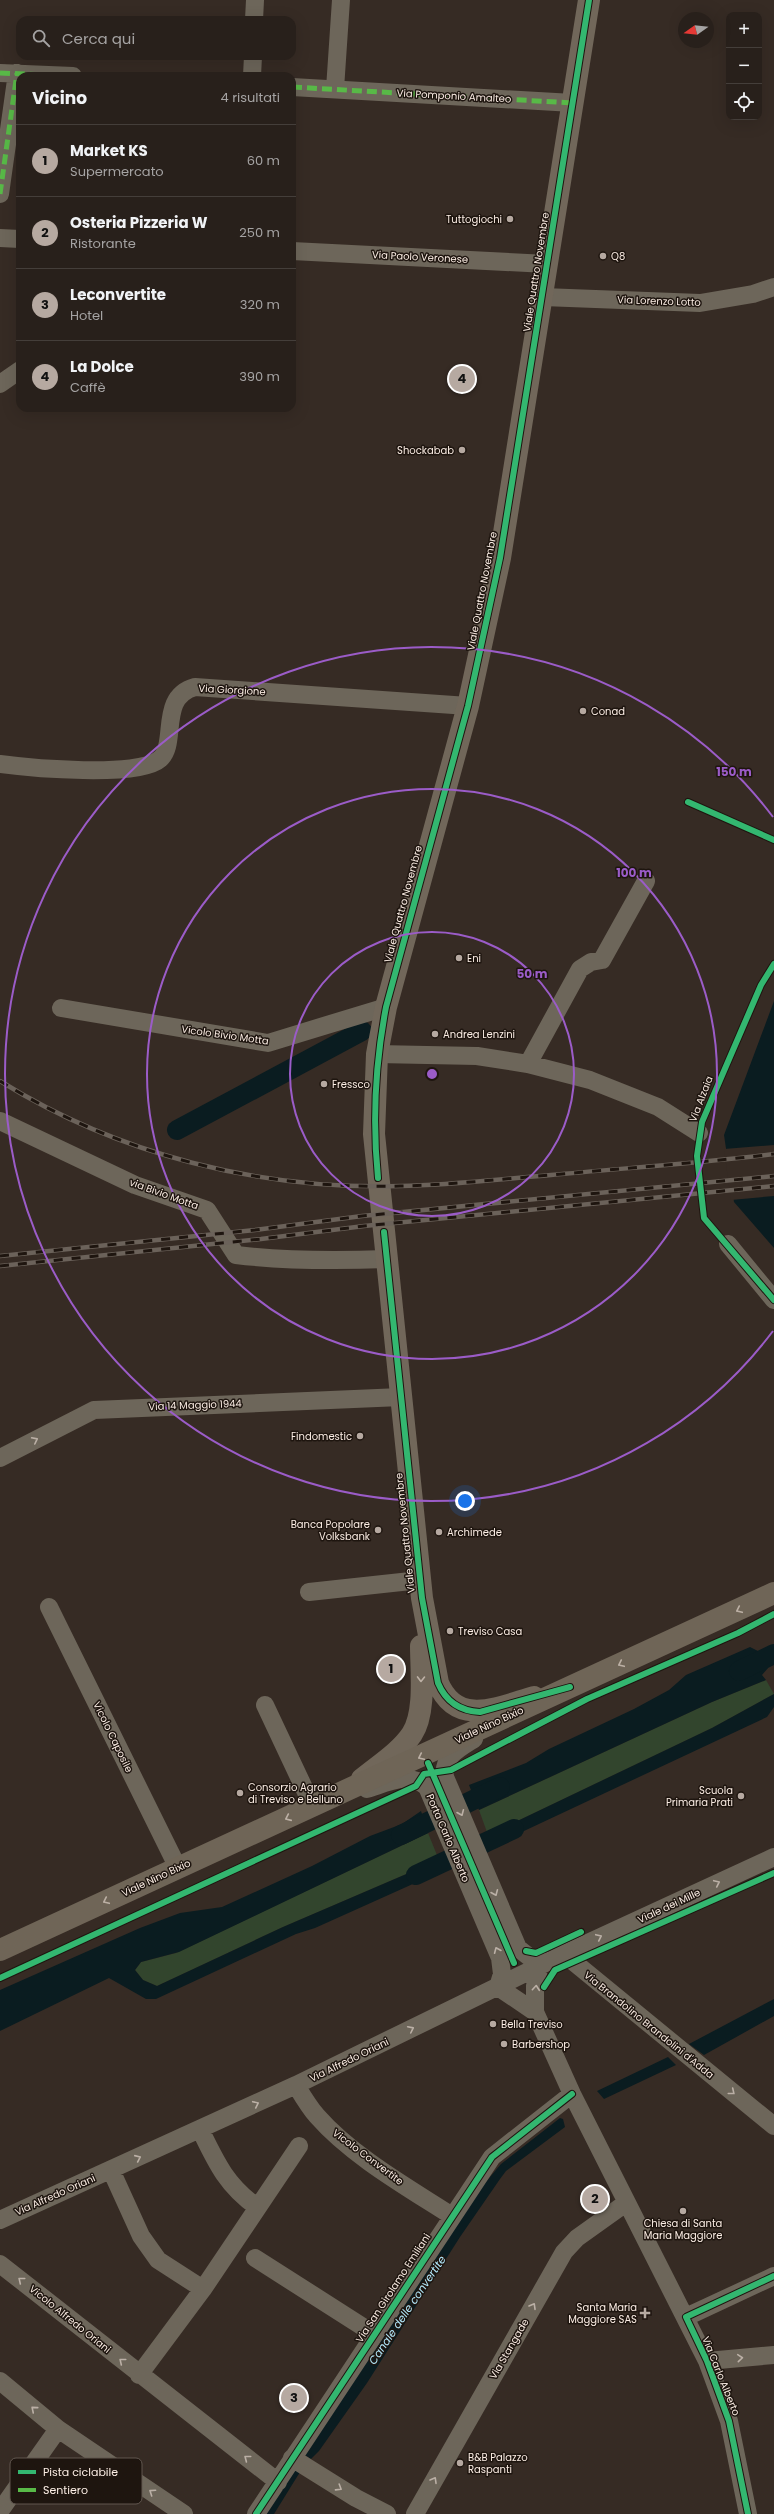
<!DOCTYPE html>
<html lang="it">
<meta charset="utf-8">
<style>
:root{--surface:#28201b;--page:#302824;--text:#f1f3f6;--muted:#a5a3a3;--line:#443e3a;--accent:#b6a9a1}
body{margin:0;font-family:Poppins,sans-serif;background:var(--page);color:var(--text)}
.controls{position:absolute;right:12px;top:12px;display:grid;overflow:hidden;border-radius:8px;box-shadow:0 4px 16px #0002}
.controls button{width:36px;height:36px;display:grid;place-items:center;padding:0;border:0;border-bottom:1px solid var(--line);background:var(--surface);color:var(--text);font:20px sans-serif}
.compass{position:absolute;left:678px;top:12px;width:36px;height:36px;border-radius:50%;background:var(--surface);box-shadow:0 4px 16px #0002;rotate:255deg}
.you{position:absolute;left:465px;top:1501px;width:14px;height:14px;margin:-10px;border:3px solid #fff;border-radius:50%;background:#1a73e8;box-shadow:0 0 0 6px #1a73e833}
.badge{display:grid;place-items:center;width:26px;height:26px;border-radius:50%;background:var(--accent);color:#111;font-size:13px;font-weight:700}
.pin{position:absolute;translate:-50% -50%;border:2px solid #fff;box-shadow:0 1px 4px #0006}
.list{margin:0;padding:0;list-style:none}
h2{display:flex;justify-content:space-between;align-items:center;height:52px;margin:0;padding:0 16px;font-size:17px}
h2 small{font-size:13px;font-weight:400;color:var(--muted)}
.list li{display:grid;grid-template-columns:26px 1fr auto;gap:12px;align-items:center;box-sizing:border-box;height:72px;padding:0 16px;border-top:1px solid var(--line)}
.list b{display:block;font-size:15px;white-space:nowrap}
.list p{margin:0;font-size:13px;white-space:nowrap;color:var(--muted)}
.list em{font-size:13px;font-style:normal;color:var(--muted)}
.icon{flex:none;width:22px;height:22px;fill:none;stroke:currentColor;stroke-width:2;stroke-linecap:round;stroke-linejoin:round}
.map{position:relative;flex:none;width:774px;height:2514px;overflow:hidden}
.search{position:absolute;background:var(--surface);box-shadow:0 4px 16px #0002;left:16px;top:16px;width:280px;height:44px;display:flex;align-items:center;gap:10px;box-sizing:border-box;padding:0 14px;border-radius:12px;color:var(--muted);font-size:15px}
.panel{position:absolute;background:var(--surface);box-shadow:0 4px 16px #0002;left:16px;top:72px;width:280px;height:340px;border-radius:12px}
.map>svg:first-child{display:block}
.green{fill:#32452d}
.water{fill:#0a1c20}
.pier{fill:#362b24}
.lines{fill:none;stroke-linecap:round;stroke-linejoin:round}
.canal{stroke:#0a1c20;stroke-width:20}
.minor{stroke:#6d665a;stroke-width:18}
.secondary{stroke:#71675a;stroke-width:22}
.primary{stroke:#6f6557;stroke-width:22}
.rail-casing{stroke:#6b625a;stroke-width:4.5}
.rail{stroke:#1e150f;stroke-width:3;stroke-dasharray:9;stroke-linecap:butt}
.quiet{stroke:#58b947;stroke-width:5;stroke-dasharray:10 5;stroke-linecap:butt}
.cycleway-casing{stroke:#1e150f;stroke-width:8}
.cycleway{stroke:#33b770;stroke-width:6}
.oneway{stroke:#bbb0a6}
.oneway2{stroke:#bcb0a5}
.oneway3{stroke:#bdb1a6}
.ring{fill:none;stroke:#9b5cc8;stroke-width:2}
.poi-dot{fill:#b6a9a1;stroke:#1e150f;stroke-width:1.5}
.labels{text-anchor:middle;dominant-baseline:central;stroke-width:3;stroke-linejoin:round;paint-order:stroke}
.street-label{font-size:10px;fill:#fbede4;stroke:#1e150f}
.poi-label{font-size:10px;fill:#fbede4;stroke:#1e150f;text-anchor:start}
.water-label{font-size:11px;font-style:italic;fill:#b3eafd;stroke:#1e150f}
.key{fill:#1e150f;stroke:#60564f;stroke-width:1}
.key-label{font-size:11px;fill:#fbede4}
.centre{fill:#9b5cc8;stroke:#1e150f;stroke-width:2}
.ring-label{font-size:12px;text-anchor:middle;font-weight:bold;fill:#9b5cc8;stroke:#1e150f;stroke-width:3;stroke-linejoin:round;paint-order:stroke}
</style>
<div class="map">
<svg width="774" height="2514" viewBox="0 0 774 2514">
<rect width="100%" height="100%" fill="#362b24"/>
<!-- green -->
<path class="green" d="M 766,1680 L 774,1694 L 712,1728 L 488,1835 L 479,1810 L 712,1702 Z
M 428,1833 L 439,1860 L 283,1927 L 157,1986 L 143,1980 L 135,1970 L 141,1962 L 176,1953 Z"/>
<!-- water -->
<path class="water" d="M 774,1001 L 774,1248 L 734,1202 L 724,1135 Z
M 750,1647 L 760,1652 L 768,1668 L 762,1675 L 766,1680 L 712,1702 L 479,1810 L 469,1785 L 526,1763 L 549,1749 L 634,1709 L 669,1690 L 686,1675 Z
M 774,1694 L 774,1707 L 767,1717 L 492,1846 L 488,1835 L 712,1728 Z
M 421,1811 L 428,1833 L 179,1952 L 141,1962 L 135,1970 L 143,1980 L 157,1986 L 283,1927 L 439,1860 L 444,1870 L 315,1928 L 296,1934 L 156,1999 L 146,1999 L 109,1978 L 0,2031 L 0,1990 L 140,1928 L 180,1913 L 222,1907 L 312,1866 L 370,1836 L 402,1824 Z
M 774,1999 L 774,2016 L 704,2055 L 689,2044 Z
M 668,2057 L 676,2065 L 604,2099 L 597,2091 Z
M 560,2118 L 563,2119 L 565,2127 L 506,2171 L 500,2179 L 460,2237 L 367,2383 L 319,2451 L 311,2459 L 302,2453 L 479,2190 L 501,2164 Z
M 291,2467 L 300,2472 L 274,2514 L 262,2514 Z"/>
<!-- pier -->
<path class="pier" d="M 774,1145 L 774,1196 L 731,1200 L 724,1149 Z"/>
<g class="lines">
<!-- canal -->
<path class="canal" d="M 177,1130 L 362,1031
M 739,1671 L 774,1654
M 401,1835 L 500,1787
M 416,1875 L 514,1829"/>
<!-- minor -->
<path class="minor" d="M 254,20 L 255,0
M 0,73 L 73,76
M 252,76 L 253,56
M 292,87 L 573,103
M 335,89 L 341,0
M 0,194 L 17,73
M 0,238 L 20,239
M 292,251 L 547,264
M 543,297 L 700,303 L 753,294 L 774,287
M 0,384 L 20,370
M 0,764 C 30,768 139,778 160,759 C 178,744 158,697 195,687 L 468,706
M 61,1008 L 268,1043 L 386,1007
M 377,1054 L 477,1056 L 528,1064 L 590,1080 L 658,1107 L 699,1133
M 528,1064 L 580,969 L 591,962 L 602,960 L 646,881
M 0,1121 L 135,1185 L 207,1210 L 236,1255 C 287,1261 336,1261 387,1259
M 728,1244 L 774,1300
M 0,1458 L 94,1410 L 401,1397
M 309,1592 L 420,1580
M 49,1607 L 178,1868
M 265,1705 L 313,1807
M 474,1739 C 458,1749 442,1757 445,1777 L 518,1948 L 533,1960 L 547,1962
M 367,1789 C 387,1783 409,1771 427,1787 L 500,1958 L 502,1974 L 498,1987
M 564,1954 L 774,1857
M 540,1965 L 535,1986 L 535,2012 L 572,2094 L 707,2361 L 729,2421 L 748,2514
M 498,1987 L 535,2012
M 296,2085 C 302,2095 309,2107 317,2116 C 352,2156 407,2187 452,2216
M 200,2129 C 216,2162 226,2185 257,2207
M 111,2170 L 141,2236 L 158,2260 L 203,2289
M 0,2220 L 296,2085 L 564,1954 L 774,2126
M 255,2258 L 374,2334
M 0,2264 L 278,2482
M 686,2317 L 774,2276
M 707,2361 L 774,2355
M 139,2375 L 203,2289 L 299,2146
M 0,2381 L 58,2429 L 184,2514
M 292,2458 L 356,2498 L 387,2514
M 0,2511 L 58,2429
M 256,2514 L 492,2157 L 572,2094
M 415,2514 L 564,2252 L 577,2238 L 626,2203"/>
<!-- secondary -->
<path class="secondary" d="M 534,1697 C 499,1707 457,1728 438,1683 L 422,1598 L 374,1134 L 377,1054 L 386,1007 L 468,706 L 500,558 L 589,0
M 362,1779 C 379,1765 400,1752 412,1734 C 426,1713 421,1670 421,1646"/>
<!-- primary -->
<path class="primary" d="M 0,1950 L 774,1593"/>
<!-- rail casing -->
<g class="rail-casing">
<path id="rail" d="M 0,1081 C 119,1155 260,1190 400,1186 C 450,1185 501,1179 551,1175 C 626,1168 700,1163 774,1154
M 0,1256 L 255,1230 L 362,1216 L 774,1176
M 0,1266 L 261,1239 L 364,1226 L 774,1186"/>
</g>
<!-- rail -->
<use href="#rail" class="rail"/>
<!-- quiet -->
<path class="quiet" d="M 0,73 L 73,76
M 292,87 L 573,103
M 0,194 L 17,73"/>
<!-- cycleway casing -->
<g class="cycleway-casing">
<path id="cycleway" d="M 688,802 L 774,840
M 774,964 L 761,985 L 702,1122 L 697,1156 L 704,1218 L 774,1300
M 378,1178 C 372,1119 375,1065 386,1007 L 468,706 L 500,558 L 589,0
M 384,1232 L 422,1598 L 438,1683 C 446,1702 460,1711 480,1712 L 570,1687
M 428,1763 L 514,1963
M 526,1951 L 536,1953 L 581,1932
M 0,1978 L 416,1786 L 424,1774 L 451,1770 L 587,1699 L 738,1633 L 774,1614
M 544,1987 L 555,1970 L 774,1873
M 256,2514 L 492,2157 L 572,2094
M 748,2514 L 729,2421 L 707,2361 L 686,2317 L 774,2276"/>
</g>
<!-- cycleway -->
<use href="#cycleway" class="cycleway"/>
</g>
<!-- one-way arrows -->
<defs><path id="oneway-chevron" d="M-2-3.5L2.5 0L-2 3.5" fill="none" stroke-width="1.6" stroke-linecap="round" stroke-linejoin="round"/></defs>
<g class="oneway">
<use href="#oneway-chevron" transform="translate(35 1440) rotate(-27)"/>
<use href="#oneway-chevron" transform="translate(461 1813) rotate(67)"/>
<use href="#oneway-chevron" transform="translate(717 1883) rotate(-25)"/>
<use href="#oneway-chevron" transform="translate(495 1893) rotate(67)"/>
<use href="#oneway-chevron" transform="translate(599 1937) rotate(-25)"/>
<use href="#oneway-chevron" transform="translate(497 1950) rotate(-113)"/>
<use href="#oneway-chevron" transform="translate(536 1988) rotate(-85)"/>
<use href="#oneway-chevron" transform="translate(411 2029) rotate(-26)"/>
<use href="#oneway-chevron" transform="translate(732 2092) rotate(39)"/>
<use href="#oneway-chevron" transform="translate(256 2104) rotate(-25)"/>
<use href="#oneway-chevron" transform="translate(138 2158) rotate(-24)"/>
<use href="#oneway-chevron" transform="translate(21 2280) rotate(-141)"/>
<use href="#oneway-chevron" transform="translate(533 2306) rotate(-60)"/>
<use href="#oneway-chevron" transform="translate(740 2358) rotate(-5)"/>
<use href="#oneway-chevron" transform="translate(122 2361) rotate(-141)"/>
<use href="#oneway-chevron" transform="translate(34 2409) rotate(-140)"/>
<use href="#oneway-chevron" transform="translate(247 2458) rotate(-142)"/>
<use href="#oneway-chevron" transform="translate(434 2480) rotate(-60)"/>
<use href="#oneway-chevron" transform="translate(339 2488) rotate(32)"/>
<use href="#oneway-chevron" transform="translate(152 2492) rotate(-146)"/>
</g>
<g class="oneway2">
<use href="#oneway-chevron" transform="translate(739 1610) rotate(155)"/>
<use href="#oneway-chevron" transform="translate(621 1664) rotate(155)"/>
<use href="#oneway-chevron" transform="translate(421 1757) rotate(155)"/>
<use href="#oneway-chevron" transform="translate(288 1818) rotate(156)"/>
<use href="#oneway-chevron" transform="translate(106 1901) rotate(155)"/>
</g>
<use class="oneway3" href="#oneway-chevron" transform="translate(421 1679) rotate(91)"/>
<!-- distance rings -->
<g class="ring">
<circle cx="432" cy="1074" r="142"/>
<circle cx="432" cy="1074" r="285"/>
<path d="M773 1331A427 427 0 1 1 773 817"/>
</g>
<!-- markers -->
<g class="poi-dot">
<circle cx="510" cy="219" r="4"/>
<circle cx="603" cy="256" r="4"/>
<circle cx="462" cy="450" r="4"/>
<circle cx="583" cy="711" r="4"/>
<circle cx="459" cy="958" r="4"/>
<circle cx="435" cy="1034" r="4"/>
<circle cx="324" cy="1084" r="4"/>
<circle cx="360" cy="1436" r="4"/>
<circle cx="378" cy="1530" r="4"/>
<circle cx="439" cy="1532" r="4"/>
<circle cx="450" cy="1631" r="4"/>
<circle cx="240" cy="1793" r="4"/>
<circle cx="741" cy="1796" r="4"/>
<circle cx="493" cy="2024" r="4"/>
<circle cx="504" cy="2044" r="4"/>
<circle cx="683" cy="2211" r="4"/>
<path d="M643 2307h4v4h4v4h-4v4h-4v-4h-4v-4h4z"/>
<circle cx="460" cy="2463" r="4"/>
</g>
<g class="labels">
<!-- street labels -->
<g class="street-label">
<text transform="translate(454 96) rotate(3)">Via Pomponio Amalteo</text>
<text transform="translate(420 257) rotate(3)">Via Paolo Veronese</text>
<text transform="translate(536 272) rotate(-81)">Viale Quattro Novembre</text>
<text transform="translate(659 301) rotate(2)">Via Lorenzo Lotto</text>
<text transform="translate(482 591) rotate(-79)">Viale Quattro Novembre</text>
<text transform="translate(232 690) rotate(3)">Via Giorgione</text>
<text transform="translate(403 904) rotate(-75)">Viale Quattro Novembre</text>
<text transform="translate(225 1035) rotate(8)">Vicolo Bivio Motta</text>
<text transform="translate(701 1099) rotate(-69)">Via Alzaia</text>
<text transform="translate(164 1194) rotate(20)">via Bivio Motta</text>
<text transform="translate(195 1405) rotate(-2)">Via 14 Maggio 1944</text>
<text transform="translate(405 1533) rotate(-96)">Viale Quattro Novembre</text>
<text transform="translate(489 1725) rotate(-25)">Viale Nino Bixio</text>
<text transform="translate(113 1737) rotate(64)">Vicolo Caposile</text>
<text transform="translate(448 1838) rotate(67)">Porta Carlo Alberto</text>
<text transform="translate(156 1878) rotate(-25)">Viale Nino Bixio</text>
<text transform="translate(669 1906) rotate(-25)">Viale dei Mille</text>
<text transform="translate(649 2025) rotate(39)">Via Brandolino Brandolini d'Adda</text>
<text transform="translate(349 2060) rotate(-26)">Via Alfredo Oriani</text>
<text transform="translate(368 2157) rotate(37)">Vicolo Convertite</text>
<text transform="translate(55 2195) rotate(-24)">Via Alfredo Oriani</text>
<text transform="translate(393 2288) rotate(-57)">Via San Girolamo Emiliani</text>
<text transform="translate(70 2319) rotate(39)">Vicolo Alfredo Oriani</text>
<text transform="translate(509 2349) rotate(-60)">Via Stangade</text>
<text transform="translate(721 2376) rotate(68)">Via Carlo Alberto</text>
</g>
<!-- poi labels -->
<g class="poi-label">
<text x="502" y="219" text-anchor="end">Tuttogiochi</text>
<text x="611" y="256">Q8</text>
<text x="454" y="450" text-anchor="end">Shockabab</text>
<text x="591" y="711">Conad</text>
<text x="467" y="958">Eni</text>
<text x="443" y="1034">Andrea Lenzini</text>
<text x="332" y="1084">Fressco</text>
<text x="352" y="1436" text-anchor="end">Findomestic</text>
<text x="370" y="1524" text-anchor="end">Banca Popolare<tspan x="370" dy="12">Volksbank</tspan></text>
<text x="447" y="1532">Archimede</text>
<text x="458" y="1631">Treviso Casa</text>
<text x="248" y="1787">Consorzio Agrario<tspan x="248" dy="12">di Treviso e Belluno</tspan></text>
<text x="733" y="1790" text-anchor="end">Scuola<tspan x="733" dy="12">Primaria Prati</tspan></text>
<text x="501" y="2024">Bella Treviso</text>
<text x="512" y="2044">Barbershop</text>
<text x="683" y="2223" text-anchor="middle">Chiesa di Santa<tspan x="683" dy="12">Maria Maggiore</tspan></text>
<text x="637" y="2307" text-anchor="end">Santa Maria<tspan x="637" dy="12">Maggiore SAS</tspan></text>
<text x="468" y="2457">B&amp;B Palazzo<tspan x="468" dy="12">Raspanti</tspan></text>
</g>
<!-- water labels -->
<g class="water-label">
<text transform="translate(407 2310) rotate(-56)">Canale delle convertite</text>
</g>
</g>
<!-- legend -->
<rect x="10" y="2458" width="132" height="46" rx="6" class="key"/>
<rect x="18" y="2470" width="18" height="4" fill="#33b770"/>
<rect x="18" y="2488" width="18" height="4" fill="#58b947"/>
<g class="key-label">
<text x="43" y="2476">Pista ciclabile</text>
<text x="43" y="2494">Sentiero</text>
</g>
<circle cx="432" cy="1074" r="6" class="centre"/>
<g class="ring-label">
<text x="734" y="776">150 m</text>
<text x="634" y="877">100 m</text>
<text x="532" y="978">50 m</text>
</g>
</svg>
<div class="controls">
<button>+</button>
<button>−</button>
<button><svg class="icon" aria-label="locate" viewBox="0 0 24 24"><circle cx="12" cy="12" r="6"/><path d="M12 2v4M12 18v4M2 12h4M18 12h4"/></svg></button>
</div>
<svg class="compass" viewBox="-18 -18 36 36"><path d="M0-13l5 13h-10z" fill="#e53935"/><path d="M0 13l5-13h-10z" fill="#a5a3a3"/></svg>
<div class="you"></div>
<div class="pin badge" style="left:391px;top:1669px">1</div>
<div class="pin badge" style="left:595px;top:2199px">2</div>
<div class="pin badge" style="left:294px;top:2398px">3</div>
<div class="pin badge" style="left:462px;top:379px">4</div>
<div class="search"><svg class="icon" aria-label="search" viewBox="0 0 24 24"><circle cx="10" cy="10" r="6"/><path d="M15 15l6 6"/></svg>Cerca qui</div>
<section class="panel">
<h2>Vicino<small>4 risultati</small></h2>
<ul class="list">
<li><span class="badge">1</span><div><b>Market KS</b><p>Supermercato</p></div><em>60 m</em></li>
<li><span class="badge">2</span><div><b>Osteria Pizzeria W</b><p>Ristorante</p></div><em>250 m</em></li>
<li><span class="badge">3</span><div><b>Leconvertite</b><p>Hotel</p></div><em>320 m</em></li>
<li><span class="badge">4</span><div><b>La Dolce</b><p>Caffè</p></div><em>390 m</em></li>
</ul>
</section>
</div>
